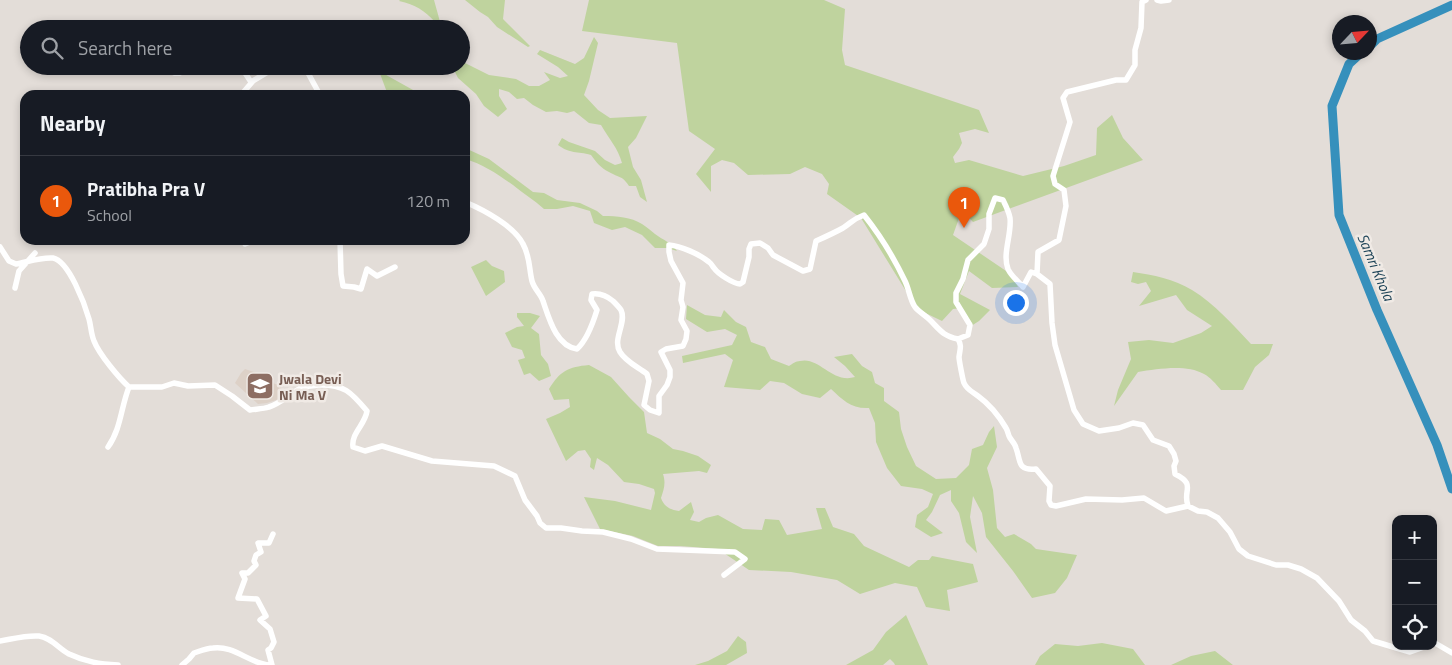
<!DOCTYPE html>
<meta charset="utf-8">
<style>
:root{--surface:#171b24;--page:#242831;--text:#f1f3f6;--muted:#9ea1a6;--line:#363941;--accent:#ea580c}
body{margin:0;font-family:"Titillium Web",sans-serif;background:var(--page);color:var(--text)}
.controls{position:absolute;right:15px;bottom:15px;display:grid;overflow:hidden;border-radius:10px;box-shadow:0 2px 8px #0003}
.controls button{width:45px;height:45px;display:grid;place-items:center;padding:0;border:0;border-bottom:1px solid var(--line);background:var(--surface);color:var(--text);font:25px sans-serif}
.compass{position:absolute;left:1332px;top:15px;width:45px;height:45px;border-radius:50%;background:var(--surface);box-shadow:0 2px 8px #0003;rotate:64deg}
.you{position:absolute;left:1015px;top:302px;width:18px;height:18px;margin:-12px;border:4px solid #fff;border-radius:50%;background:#1a73e8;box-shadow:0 0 0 8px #1a73e833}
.badge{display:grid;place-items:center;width:32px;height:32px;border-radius:50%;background:var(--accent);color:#fff;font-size:16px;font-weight:700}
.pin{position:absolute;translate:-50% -41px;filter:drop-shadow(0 1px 2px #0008)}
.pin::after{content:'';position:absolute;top:26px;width:18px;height:15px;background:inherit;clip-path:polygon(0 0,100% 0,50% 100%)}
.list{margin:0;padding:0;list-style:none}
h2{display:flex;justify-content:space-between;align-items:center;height:65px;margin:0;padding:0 20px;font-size:21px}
h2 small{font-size:16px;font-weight:400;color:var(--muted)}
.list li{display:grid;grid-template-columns:32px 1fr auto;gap:15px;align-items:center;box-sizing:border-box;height:90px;padding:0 20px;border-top:1px solid var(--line)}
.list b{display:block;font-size:19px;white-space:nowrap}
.list p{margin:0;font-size:16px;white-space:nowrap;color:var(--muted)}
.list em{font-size:16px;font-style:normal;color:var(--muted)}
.icon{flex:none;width:28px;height:28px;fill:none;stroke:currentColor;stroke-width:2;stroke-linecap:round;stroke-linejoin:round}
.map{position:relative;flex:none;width:1452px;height:665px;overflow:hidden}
.search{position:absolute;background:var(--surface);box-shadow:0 2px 8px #0003;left:20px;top:20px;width:450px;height:55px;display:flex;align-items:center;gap:12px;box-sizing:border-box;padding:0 18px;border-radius:28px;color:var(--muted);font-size:19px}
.panel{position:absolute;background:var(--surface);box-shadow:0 2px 8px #0003;left:20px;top:90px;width:450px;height:155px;border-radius:15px}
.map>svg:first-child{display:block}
.built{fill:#ddd1c7}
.green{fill:#bfd39e}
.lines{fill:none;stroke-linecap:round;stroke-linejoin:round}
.river{stroke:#3690bc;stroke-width:9}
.minor{stroke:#fff;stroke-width:5.5}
.labels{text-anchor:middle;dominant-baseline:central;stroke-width:5;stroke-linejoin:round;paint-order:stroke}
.education-label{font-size:14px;font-weight:bold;fill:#785e54;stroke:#f0eae5;text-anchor:start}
.water-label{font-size:15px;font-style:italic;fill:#1d4357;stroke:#f0eae5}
</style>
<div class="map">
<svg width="1452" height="665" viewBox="0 0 1452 665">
<rect width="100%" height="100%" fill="#e3ddd8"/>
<!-- built -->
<path class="built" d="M 245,369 L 265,376 L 275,384 L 281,385 L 282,398 L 267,403 L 258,404 L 235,383 L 241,373 Z"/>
<!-- green -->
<path class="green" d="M 400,0 L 434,0 L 442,29 L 435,29 L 435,22 C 424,10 416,5 399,1 Z
M 465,0 L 505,0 L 503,19 L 530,46 L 528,47 L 497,27 L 488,17 L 480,12 Z
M 589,0 L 824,0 L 845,9 L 842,50 L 845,65 L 979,110 L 989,133 L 975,129 L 959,133 L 962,143 L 959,149 L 953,157 L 955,163 L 969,160 L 1023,176 L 1064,166 L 1096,155 L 1097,128 L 1112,115 L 1123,138 L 1143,160 L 973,222 L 962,210 L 953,235 L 1012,275 L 1018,287 L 992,288 L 969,271 L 960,294 L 990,310 L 979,321 L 968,328 L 962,308 L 953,309 L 942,321 L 917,309 L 861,218 L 827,194 L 829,184 L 822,174 L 805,167 L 790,174 L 748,175 L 734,163 L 722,160 L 711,166 L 711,192 L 696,174 L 715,149 L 689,131 L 677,43 L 582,31 Z
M 594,37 L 598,43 L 589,81 L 584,95 L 598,110 L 610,118 L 647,116 L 636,138 L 628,147 L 633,167 L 641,180 L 647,202 L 640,197 L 636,186 L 629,186 C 622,175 619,178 609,172 C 601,168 596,162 591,155 C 577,151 570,154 558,145 L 562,138 L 569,142 L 595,151 L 605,160 L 615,165 L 622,163 C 618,148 609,139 601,125 L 589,123 L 574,111 L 567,113 L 557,111 L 546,112 L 533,105 L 524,98 L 517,99 L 509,92 L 499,89 L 499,96 L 507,109 L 498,117 L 484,106 L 476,94 L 458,78 L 452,66 L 461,66 L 461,61 L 489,75 L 516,79 L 529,86 L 539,86 L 550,80 L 544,72 L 560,78 L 568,76 L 558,67 L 537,54 L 540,50 L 575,64 L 584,58 Z
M 379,71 L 422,95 L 388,95 Z
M 465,148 L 489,159 L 533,192 L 544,193 L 557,200 L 580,203 L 597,211 L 603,216 C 617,216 631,217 642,224 C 647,227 651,231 655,234 C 664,241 670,241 677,251 L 668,248 L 655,248 L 642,235 L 625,227 L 612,230 L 594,223 L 590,211 L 573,206 L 557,209 L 544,209 C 533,199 524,194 513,185 C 497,174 483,164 465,159 Z
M 486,260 L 492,266 L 504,271 L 505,282 L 486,296 L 471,267 Z
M 1133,272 C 1153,275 1174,279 1192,290 C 1215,304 1233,325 1251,344 L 1273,344 L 1269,355 L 1255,367 L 1243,390 L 1221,390 C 1216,384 1210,377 1204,374 C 1186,364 1158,369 1138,372 L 1114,406 L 1118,390 L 1131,359 L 1128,342 L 1149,340 L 1173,343 L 1201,333 L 1212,326 L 1187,310 L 1176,295 L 1139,306 L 1151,291 L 1146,282 L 1138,284 L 1131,282 Z
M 687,305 L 705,315 L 721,317 L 724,310 L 736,322 L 746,327 L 751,342 L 765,347 L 771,359 L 789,366 C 792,364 796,361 800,361 C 819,356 832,384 855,377 L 845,366 L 834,357 L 852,354 L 862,366 L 872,372 L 875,383 L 884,388 L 884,401 L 899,412 L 901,429 L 907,447 L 916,466 L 936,479 L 956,478 L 969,465 L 972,449 L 983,445 L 989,432 L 994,426 L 997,447 L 987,468 L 993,490 L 997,528 L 1005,537 L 1014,534 L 1031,544 L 1036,549 L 1077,555 L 1067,578 L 1055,593 L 1032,598 L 1013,571 L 986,537 L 982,513 L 973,496 L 970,517 L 977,553 L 966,542 L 959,513 L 951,501 L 951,490 L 940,495 L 932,512 L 926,520 L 943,533 L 931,537 L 915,527 L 917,515 L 928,507 L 933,494 L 922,489 L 901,486 L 887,468 L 876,442 L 875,423 L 869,408 C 851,409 843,400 831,389 L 820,398 L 802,394 L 784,383 L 770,381 L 760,390 L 724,387 L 733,360 L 725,354 L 683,363 L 682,356 L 732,345 L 737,335 L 725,329 L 707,332 L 686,319 Z
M 517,313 L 530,313 L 540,316 L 531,328 L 539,334 L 541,355 L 548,364 L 551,376 L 539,381 L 530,373 L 524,375 L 518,360 L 525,358 L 522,350 L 512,347 L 505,333 L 517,327 L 524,326 L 517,317 Z
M 589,365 L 611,377 L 629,397 L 644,412 L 647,433 L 660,439 L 673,449 L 683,451 L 698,456 L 711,465 L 707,473 L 699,471 L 663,474 C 666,483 664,489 661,498 C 664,507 671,510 679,511 L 691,502 L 694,512 L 690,520 L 699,522 L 706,518 L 718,515 L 743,529 L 762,530 L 765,519 L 779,520 L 787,535 L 822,529 L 816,508 L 825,508 L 833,527 L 854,534 L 864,546 L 909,567 L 918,560 L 929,560 L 932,556 L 973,564 L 978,582 L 947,590 L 950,611 L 926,607 L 917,587 L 895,583 L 860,594 L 837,580 L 791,572 L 749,570 L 718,549 L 680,546 L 658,546 L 633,536 L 600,529 L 584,497 L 615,501 L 651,510 L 655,493 L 654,489 L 639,484 L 624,482 L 608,465 L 597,458 L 594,470 L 590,467 L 591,459 L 585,450 L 578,451 L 566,461 L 546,419 L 560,413 L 570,407 L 569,399 L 554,400 L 549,389 C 560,371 568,367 589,365 Z
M 906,615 L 928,665 L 895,665 L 894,663 L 890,659 L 883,665 L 846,665 L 873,650 L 886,632 Z
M 738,636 L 746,642 L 747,653 L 726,665 L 695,665 L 708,661 L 727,651 Z
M 1102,643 L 1133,649 L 1145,665 L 1035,665 L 1040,656 L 1055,644 L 1078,646 Z
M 1215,651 L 1233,665 L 1171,665 L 1191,656 Z"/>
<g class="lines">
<!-- river -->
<path class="river" d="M 1370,46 L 1377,39 L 1452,5
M 1362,52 L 1349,64 L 1332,106 L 1339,215 L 1377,310 L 1437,445 L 1452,489"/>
<!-- minor -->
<path class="minor" d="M 1146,0 L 1142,2 L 1141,28 L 1135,50 L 1135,65 L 1126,80 L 1116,80 L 1067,92 L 1063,98 L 1070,122 L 1053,176 L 1055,184 L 1064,190 L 1066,206 L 1059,240 L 1038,252 L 1037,274 L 1050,284 L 1052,323 L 1055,345 L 1074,410 L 1083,424 L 1099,431 L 1119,428 L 1133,423 L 1143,425 L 1153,440 L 1169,446 L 1174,454 L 1176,461 L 1174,466 L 1175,474 C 1197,485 1182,490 1188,506 L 1198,511 L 1207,512 L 1218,518 L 1230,532 L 1239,549 L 1248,556 L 1276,565 L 1288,565 L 1301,569 L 1317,578 L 1339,601 L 1351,620 L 1365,631 L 1373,641 L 1410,652 L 1427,646
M 1157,0 L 1161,1 L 1169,0
M 170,66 L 174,73 L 180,73 L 186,66
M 243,66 L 245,73 L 251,82 L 278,66
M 307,66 L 308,73 L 320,95
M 241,95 L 253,81
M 465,202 C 484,210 514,226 523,244 C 530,256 529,269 532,281 C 534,289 541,294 543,301 C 549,318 556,346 577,349 C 587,340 593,323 597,310 L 591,300 L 592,294 C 599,293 607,296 613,301 C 616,304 619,307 621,310 C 627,323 612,339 620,352 C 626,362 638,367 647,374 L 649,381 L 644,405 L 650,410 L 659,413 L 659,396 L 667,385 L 670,377 L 670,370 L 661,352 L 666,349 L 683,346 L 686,339 L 687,331 L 681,320 L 683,307 L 681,300 L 683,283 L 671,261 L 669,252 L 669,245 C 681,246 699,254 709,262 C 712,264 712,266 714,268 C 718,274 734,284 740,284 L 743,282 L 749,257 L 749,249 L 751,244 L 760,243 L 768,248 L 773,255 L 803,271 L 810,269 L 816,241 C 825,237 834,233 843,228 C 852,222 853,219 864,215 C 880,235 894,258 905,281 C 909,289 910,300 915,307 C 919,312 925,315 930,320 C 940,330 943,336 958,339
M 243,240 L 245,244 L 254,240
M 340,240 L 341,274 L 343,286 L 354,287 L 361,289 L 367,269 L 377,276 L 395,267
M 0,247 L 9,261 L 16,264 C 27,262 41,257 53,258 C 69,261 85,305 89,319 C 91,326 91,334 94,341 C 99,354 119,378 129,387 L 162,387 L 174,383 L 188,386 L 215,385 L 232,396 L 250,410 C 256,409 263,409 269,407 C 282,403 291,392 303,387 C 307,386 313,386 318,385 C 344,384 351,392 367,411 C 365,425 351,433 353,447 L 365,451 L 382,446 L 432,461 L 494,466 L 515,476 L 525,500 L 537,516 L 540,523 L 546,528 L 561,528 L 582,531 L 603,532 L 631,539 L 657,549 L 735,552 L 745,559 L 724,575
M 1037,274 L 1031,272 L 1023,287 C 1018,281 1011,276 1008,269 C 1002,254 1012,234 1010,218 C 1009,212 1006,206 1003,200 L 995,198 L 989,214 L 989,229 L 984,244 L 968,260 L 963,279 L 956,293 L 956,302 L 970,325 L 968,335 L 958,339 C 962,346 960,349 959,357 C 959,360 963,381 964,383 C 967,390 973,392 978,396 C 989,404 999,416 1006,428 C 1008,431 1008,435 1010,438 C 1013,442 1015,444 1016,448 C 1021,461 1017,471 1036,469 L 1050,486 L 1049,501 L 1051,505 L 1056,506 L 1086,499 L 1122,500 L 1144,498 L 1166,511 L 1188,506
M 15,288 L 19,271 L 35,253
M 108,447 C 121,429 121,407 129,387
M 0,641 C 12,639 26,635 39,636 C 52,638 58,648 69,654 C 86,662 100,664 118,665
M 1433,644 L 1435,643 L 1452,653
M 182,665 L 189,659 L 194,653 C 200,651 207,648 213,648 C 234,645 250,664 270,665
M 272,665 L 268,650 L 271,648 L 274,642 L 270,629 L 260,620 L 266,616 L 257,599 L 238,598 L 245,579 L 242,573 L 248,573 L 256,565 L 254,561 L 256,555 L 261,552 L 258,543 L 269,543 L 273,534"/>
</g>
<!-- icons -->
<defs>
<g id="school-square" transform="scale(1.4375)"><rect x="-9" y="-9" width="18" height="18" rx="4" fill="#8d6e63" stroke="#f0eae5"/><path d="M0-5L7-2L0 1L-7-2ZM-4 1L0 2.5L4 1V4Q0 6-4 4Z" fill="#fff"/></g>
</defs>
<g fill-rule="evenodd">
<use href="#school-square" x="260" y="386"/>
</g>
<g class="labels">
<!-- education labels -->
<g class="education-label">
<text x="279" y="378">Jwala Devi<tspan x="279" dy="16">Ni Ma V</tspan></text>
</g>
<!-- water labels -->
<g class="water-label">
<text transform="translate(1376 267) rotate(67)">Samri Khola</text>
</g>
</g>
</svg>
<div class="controls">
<button>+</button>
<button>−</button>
<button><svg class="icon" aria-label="locate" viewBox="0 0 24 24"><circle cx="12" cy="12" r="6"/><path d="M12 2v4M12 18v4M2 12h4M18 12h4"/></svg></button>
</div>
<svg class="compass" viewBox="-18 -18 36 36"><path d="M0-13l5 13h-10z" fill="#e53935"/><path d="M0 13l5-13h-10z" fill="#9ea1a6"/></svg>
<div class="you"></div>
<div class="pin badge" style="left:964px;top:228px">1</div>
<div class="search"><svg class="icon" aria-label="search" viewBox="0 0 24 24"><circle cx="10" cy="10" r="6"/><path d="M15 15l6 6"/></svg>Search here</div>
<section class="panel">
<h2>Nearby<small></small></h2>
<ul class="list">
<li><span class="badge">1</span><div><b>Pratibha Pra V</b><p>School</p></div><em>120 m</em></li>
</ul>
</section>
</div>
